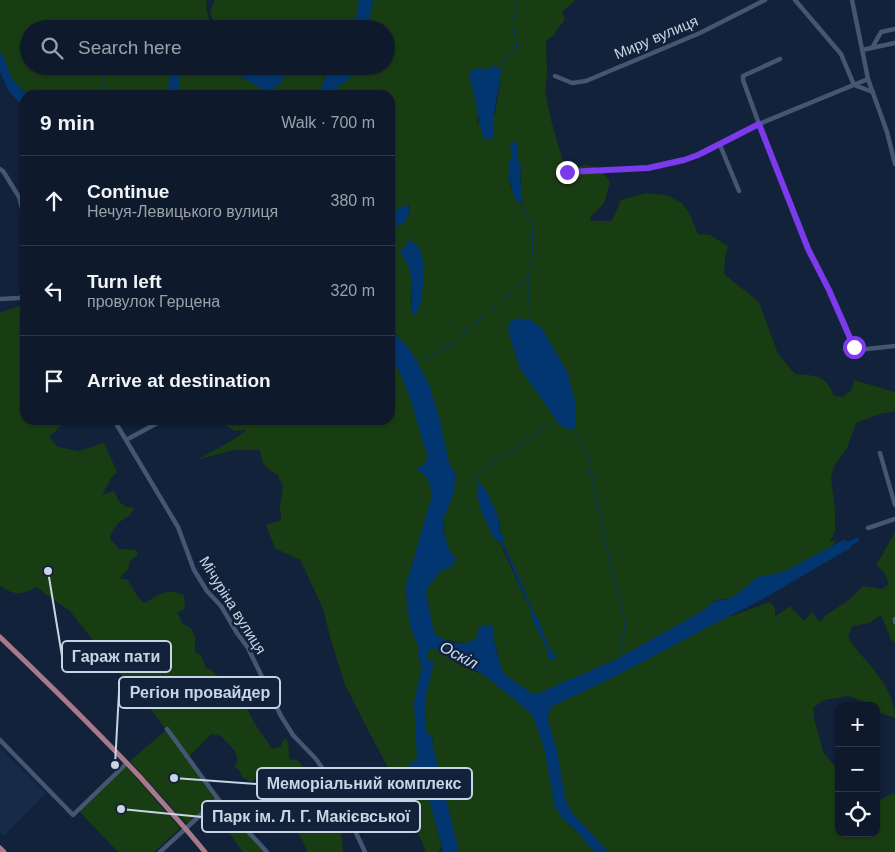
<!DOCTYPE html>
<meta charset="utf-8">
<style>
:root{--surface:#0e1a2c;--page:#1c2738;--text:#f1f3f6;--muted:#9ba1a9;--line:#2e3848}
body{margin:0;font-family:Helvetica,sans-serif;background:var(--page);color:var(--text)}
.controls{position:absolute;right:15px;bottom:15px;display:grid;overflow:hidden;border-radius:10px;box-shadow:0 1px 4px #0004}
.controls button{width:45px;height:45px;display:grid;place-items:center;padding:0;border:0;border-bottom:1px solid var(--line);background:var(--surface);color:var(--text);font:25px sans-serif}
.stop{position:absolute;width:15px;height:15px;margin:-11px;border:4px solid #7c3aed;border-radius:50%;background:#fff}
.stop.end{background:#7c3aed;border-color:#fff;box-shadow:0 1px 5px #0008}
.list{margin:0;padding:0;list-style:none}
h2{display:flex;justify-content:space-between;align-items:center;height:65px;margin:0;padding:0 20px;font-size:21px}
h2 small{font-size:16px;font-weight:400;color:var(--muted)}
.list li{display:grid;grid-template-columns:32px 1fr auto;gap:15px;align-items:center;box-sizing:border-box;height:90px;padding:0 20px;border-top:1px solid var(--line)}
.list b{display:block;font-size:19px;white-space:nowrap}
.list p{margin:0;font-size:16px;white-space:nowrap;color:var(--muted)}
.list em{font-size:16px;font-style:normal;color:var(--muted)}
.icon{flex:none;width:28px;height:28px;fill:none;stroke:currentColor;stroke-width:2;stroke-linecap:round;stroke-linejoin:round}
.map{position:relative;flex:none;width:895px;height:852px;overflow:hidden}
.search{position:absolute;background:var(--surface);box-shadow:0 1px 4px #0004;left:20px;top:20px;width:375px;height:55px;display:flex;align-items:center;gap:12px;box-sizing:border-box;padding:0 18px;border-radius:28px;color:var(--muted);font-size:19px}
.panel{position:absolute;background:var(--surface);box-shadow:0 1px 4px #0004;left:20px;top:90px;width:375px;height:335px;border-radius:15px}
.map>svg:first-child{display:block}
.built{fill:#162b48}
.green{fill:#193d12;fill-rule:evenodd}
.water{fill:#023671}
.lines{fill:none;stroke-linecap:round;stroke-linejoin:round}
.stream{stroke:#023671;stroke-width:1}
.canal{stroke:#023671;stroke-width:4.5}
.minor{stroke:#445671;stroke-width:4.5}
.major{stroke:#a87a89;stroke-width:5}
.route{stroke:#7c3aed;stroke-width:6}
.labels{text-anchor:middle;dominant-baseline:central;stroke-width:5;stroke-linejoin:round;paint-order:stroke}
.street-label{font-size:15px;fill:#c9d4e4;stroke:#12223a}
.water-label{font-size:16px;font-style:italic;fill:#d2e0f2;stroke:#12223a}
.leader{fill:none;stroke:#c9d4e4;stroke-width:2}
.callout-dot{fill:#c9d4e4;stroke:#12223a;stroke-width:2}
.callout{fill:#12223a;stroke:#c9d4e4;stroke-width:2}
.callout-label{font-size:16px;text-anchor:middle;font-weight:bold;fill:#c9d4e4}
</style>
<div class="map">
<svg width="895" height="852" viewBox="0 0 895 852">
<rect width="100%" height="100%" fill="#12223a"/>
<!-- built -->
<path class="built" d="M 0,748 L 46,793 L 3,836 L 0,832 Z"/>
<!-- green -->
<path class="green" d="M 0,0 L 207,0 C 205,10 209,19 213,29 L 29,29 L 29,66 L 229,66 L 239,76 L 272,89 C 283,83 285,77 282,66 L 328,66 L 320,95 L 27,95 L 12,79 L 4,58 L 0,52 Z
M 215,0 L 360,0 L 354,29 L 216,29 L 210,12 Z
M 373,0 L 576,0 L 562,12 L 565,19 L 553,36 L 546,41 L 547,73 L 545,91 L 551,120 L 561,155 L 570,179 L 572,181 L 571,178 L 575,167 L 587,165 L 600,168 L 610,182 L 604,203 L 590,218 L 591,221 L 612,221 L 621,200 L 645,193 L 666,195 L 682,203 L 690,215 L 698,234 L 710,235 L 728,246 L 725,258 L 724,274 L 759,302 L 778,354 L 795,374 C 804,375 818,374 826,382 C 829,385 832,391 834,396 L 843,397 L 852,389 L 854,380 L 895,392 L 895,411 L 880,414 L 856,423 L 847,448 L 833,468 L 831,478 L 835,510 L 835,531 L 830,542 L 835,540 L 835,543 L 830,547 L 784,572 L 758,577 L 732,598 L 717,600 L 701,612 L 619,658 L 535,696 L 502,674 L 498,658 L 498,654 L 493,638 L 494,628 L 477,630 L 477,638 L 472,642 L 461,643 L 443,639 L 434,633 L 426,592 L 435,541 L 455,557 L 450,552 L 444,533 L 444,518 L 454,492 L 456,475 L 449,463 L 440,421 L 429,384 L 409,348 L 390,329 L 390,230 L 391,230 L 396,225 L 409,215 L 409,207 L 408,204 L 395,216 L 390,217 L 390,95 L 336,95 L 337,87 C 348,80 352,80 353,66 L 386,66 L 386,29 L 367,29 ZM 492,65 L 501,71 L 499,76 L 500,83 L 495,114 L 480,118 L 479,121 L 476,126 C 482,110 473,90 469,74 L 481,68 L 489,70 ZM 510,147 C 526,166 518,177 522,200 C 523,205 525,210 526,215 L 521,202 L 518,202 L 513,194 L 508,177 L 512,157 ZM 411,240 L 423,262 L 423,284 L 420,307 L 414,316 L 411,312 L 412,275 L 404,257 L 403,248 ZM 508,331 L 549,342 L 568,373 L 570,384 L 574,396 L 576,424 L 520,368 ZM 486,490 L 498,516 L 502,540 L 520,579 L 533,613 L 536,616 L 547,647 L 533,621 L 530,609 L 499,541 L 493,537 L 481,510 Z
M 24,304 L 25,420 L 65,420 L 61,426 L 49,437 L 58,447 L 79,451 L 104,443 L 117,472 L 111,478 L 102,495 L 114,491 C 120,502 120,507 134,508 L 130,515 L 118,523 L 111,534 L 110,539 L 119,549 L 136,550 L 138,555 L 129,562 L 129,568 L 120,578 L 128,580 L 137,596 L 144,603 C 159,595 167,587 184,595 L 185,609 L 177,612 L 182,623 L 192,629 L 195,637 L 195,652 L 201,655 L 206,668 L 211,670 L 215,674 L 222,678 L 224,682 L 229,688 L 235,688 C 243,699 248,712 255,724 C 260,732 267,739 271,748 L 276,748 L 281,746 L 282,742 L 286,738 C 291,748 287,751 290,760 L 296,759 C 301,764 305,768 306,775 L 303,778 L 303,782 L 307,786 L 319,783 L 323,785 L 323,788 L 316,791 L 317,795 L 328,812 L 321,819 L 324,826 L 329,827 L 339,823 L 341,829 L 343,852 L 308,852 L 298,832 L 281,813 L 276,802 L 269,801 L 264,796 L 265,789 L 256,784 L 257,778 L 251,782 L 242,777 L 239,770 L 234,767 L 238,760 L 235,751 L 221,736 L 211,734 L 188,758 L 214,794 L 215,799 L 188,823 L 185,822 L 130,761 L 166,730 L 144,700 L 114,667 L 70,611 L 36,587 C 20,595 16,596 0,586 L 0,313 Z
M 390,359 L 398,368 L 410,398 L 419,423 L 428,458 L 424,464 L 419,467 L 429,481 L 432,496 L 406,585 L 407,608 L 412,629 L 419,648 L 418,655 L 422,668 L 414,702 L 418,754 L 417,774 L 423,777 L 442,847 L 438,852 L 426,852 L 401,792 L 377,747 L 345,685 L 331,640 L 323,609 L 300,559 L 297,559 L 275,548 L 266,525 L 281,520 L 280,506 L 283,487 L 277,474 C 264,468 262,464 260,450 L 233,450 L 197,460 L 231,441 L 247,430 L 235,431 L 223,424 L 232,420 L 390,420 Z
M 895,532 L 895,643 L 891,639 L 881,615 L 869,623 L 853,626 L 848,635 C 851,644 857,650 863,657 C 878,674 895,694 895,718 L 881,713 L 876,709 L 876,706 L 871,706 L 866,702 L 848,696 L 824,700 L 813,708 L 814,718 L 823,752 L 839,771 L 839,833 L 876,833 L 876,802 L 893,793 L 895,795 L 895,852 L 608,852 L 570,810 L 565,798 L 559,762 L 547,717 L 550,712 L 551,706 L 638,664 L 723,619 L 770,602 L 775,608 L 775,617 L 790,606 L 804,621 L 812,612 L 820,622 L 826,615 L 849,600 L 863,586 L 882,589 L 889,584 L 884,572 L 876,565 C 884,554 888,543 895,532 Z
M 431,647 L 462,666 L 484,675 L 519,703 L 533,716 L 544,747 L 555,807 L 567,823 L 575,829 L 594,852 L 459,852 L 433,747 L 432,736 L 426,732 L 425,698 L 434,663 L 425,657 Z
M 125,765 L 180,828 L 154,852 L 118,852 L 78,810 Z
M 224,805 L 267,852 L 243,852 L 226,829 L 230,826 L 222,815 L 219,816 L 213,811 L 218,807 Z"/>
<!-- water -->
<path class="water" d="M 359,0 L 373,0 L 367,29 L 354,29 Z
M 0,52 L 4,58 L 12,79 L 27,95 L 25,95 L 25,109 L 9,91 L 0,72 Z
M 492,65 L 501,70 C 500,76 500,81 499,86 C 496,104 490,122 495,139 L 489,137 L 485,141 L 481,131 L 475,98 L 469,74 C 474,66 480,68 489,70 Z
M 167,66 L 177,66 L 180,83 L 178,90 L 176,92 L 170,91 L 168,87 C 170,79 169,74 167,66 Z
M 229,66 L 232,66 C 240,71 241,68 249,68 C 255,68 261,73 266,75 L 272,73 L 272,66 L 282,66 C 284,73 285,79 279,84 C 277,87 272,89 269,90 C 259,90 235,73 229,66 Z
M 327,66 L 353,66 C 352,80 348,80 337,87 L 336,95 L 318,95 L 325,79 Z
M 513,141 L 518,144 L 517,155 L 521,168 L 520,177 L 522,201 L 518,203 L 513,194 L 511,184 L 508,177 L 510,168 L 508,163 L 512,157 L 510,147 Z
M 408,204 L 409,215 L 404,222 L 399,226 L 396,225 L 391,230 L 390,230 L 390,217 L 395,216 L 396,210 Z
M 411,240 L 419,247 L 423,261 L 423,284 L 420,307 L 414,316 L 411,312 C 413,293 414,268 400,253 L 403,248 Z
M 517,318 L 530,320 L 541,327 L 568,373 L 570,384 L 574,396 L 576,413 L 576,424 L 573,429 L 568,430 L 559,424 L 520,368 L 508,331 L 510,322 Z
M 390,329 L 409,348 L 429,384 L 440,421 L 449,463 L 456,475 L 454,492 L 444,518 L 443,530 L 450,552 L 455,557 L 456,561 L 448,569 L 442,570 L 427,588 L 426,592 L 434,633 C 446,642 464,648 477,638 L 477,630 L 481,626 L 491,625 L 494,628 L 493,638 L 503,673 L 534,695 L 613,661 L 701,612 L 712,603 L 717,601 L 732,598 L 758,577 L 784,572 L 845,539 L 852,547 L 761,600 L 704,629 L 616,676 L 551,707 L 550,712 L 547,717 L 557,750 L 565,798 L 570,810 L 608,852 L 594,852 L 575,829 L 562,818 L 555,807 L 544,747 L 533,716 L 519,703 L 484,675 L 475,670 L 466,662 L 457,658 L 449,658 L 431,647 L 426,657 L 434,663 L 425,698 L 426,732 L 432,736 L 433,747 L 459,852 L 440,852 L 443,850 L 423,777 L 412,773 L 409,765 L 417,759 L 414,702 L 422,668 L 418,655 L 419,648 L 411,629 L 407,608 L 406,585 L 432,496 L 429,481 L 422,473 L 418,471 L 419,467 L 424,464 L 428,458 L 410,398 L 398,368 L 390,359 Z
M 478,483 L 482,485 L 486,490 L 498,516 L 500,533 L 505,536 L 502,541 L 520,579 L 533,612 L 537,616 L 550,650 L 554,653 L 556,656 L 555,659 L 549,659 L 547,649 L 533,621 L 530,609 L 505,551 L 499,541 L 493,537 L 481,510 L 477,495 Z"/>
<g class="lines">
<!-- stream -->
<path class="stream" d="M 117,29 L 118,27 L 131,21 L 147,19 L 158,26 L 160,29
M 497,69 L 504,64 L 507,55 L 511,53 L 517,46 L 513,23 L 518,0
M 99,95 L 108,66
M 522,201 L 526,215 L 531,221 L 532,227 L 533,252 L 529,268
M 529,274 L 529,302 L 530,320
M 416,361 L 430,356 L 450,345 L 529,277
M 573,429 L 587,454 L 613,577 L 623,611 L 625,627 L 619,658
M 478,483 L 475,478 L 479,473 L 557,421"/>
<!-- canal -->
<path class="canal" d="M 845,546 L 857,540"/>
<!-- minor -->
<path class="minor" d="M 795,0 L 841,54 L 854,85 L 873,92
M 852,0 L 868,79 L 887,132 L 895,164
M 872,48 L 881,32 L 895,29
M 862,50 L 895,43
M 780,59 L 743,76 L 743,80 L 759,124 L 809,249 L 829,290 L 854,347 L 857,350 L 895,346
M 555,76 L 572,83 L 586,81 L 700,33 L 765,0
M 720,145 L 739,191
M 0,169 L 3,171 L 19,197 L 25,220
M 567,172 L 648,168 L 684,160 L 698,155 L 759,124 L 868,79
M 0,299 L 19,298 L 25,295
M 114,420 L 178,527 L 194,570 L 207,591 L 221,606 L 237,633 L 248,648 L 281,716 L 293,735 L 316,759 L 332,782 L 365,852
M 126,440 L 163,420
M 880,453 L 895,505
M 868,528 L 895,519
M 895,619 L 895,622
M 167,729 L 218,799 L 267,852
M 0,740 L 73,815 L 127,763
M 160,852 L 218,799"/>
<!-- major -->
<path class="major" d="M 0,637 C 48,683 95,729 140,777 C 162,802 184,826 205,852
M 0,848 L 4,852"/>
</g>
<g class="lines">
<!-- route -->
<path class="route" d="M 567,172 L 648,168 L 684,160 L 698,155 L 759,124 L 808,249 L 829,290 L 854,347"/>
</g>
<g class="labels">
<!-- street labels -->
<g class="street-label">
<text transform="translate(656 37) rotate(-23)">Миру вулиця</text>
<text transform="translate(233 605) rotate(58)">Мічуріна вулиця</text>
</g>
<!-- water labels -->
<g class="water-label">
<text transform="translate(459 655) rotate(28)">Оскіл</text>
</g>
</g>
<!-- callouts -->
<path class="leader" d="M48 571L62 656M115 765L119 692M174 778L257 784M121 809L202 817"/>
<g class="callout-dot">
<circle cx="48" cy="571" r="5"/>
<circle cx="115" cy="765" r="5"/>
<circle cx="174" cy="778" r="5"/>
<circle cx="121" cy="809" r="5"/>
</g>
<g class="callout">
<rect x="62" y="641" width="109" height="31" rx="5"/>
<rect x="119" y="677" width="161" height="31" rx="5"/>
<rect x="257" y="768" width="215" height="31" rx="5"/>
<rect x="202" y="801" width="218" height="31" rx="5"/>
</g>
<g class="callout-label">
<text x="116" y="662">Гараж пати</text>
<text x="200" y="698">Регіон провайдер</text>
<text x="364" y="789">Меморіальний комплекс</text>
<text x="311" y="822">Парк ім. Л. Г. Макієвської</text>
</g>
</svg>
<div class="controls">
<button>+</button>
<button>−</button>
<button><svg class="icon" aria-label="locate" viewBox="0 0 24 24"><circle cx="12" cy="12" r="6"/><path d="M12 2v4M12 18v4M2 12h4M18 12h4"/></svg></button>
</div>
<div class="stop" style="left:854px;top:347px"></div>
<div class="stop end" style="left:567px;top:172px"></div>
<div class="search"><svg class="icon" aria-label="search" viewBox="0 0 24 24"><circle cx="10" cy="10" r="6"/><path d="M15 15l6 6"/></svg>Search here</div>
<section class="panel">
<h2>9 min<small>Walk · 700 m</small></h2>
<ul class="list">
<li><svg class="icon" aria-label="ahead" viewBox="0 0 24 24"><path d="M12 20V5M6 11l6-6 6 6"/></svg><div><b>Continue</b><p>Нечуя-Левицького вулиця</p></div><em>380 m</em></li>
<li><svg class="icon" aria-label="left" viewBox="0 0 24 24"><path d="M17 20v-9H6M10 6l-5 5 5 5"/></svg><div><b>Turn left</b><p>провулок Герцена</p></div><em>320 m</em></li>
<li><svg class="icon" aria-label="arrive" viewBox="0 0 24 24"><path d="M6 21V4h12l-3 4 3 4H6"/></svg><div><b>Arrive at destination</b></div></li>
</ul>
</section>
</div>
